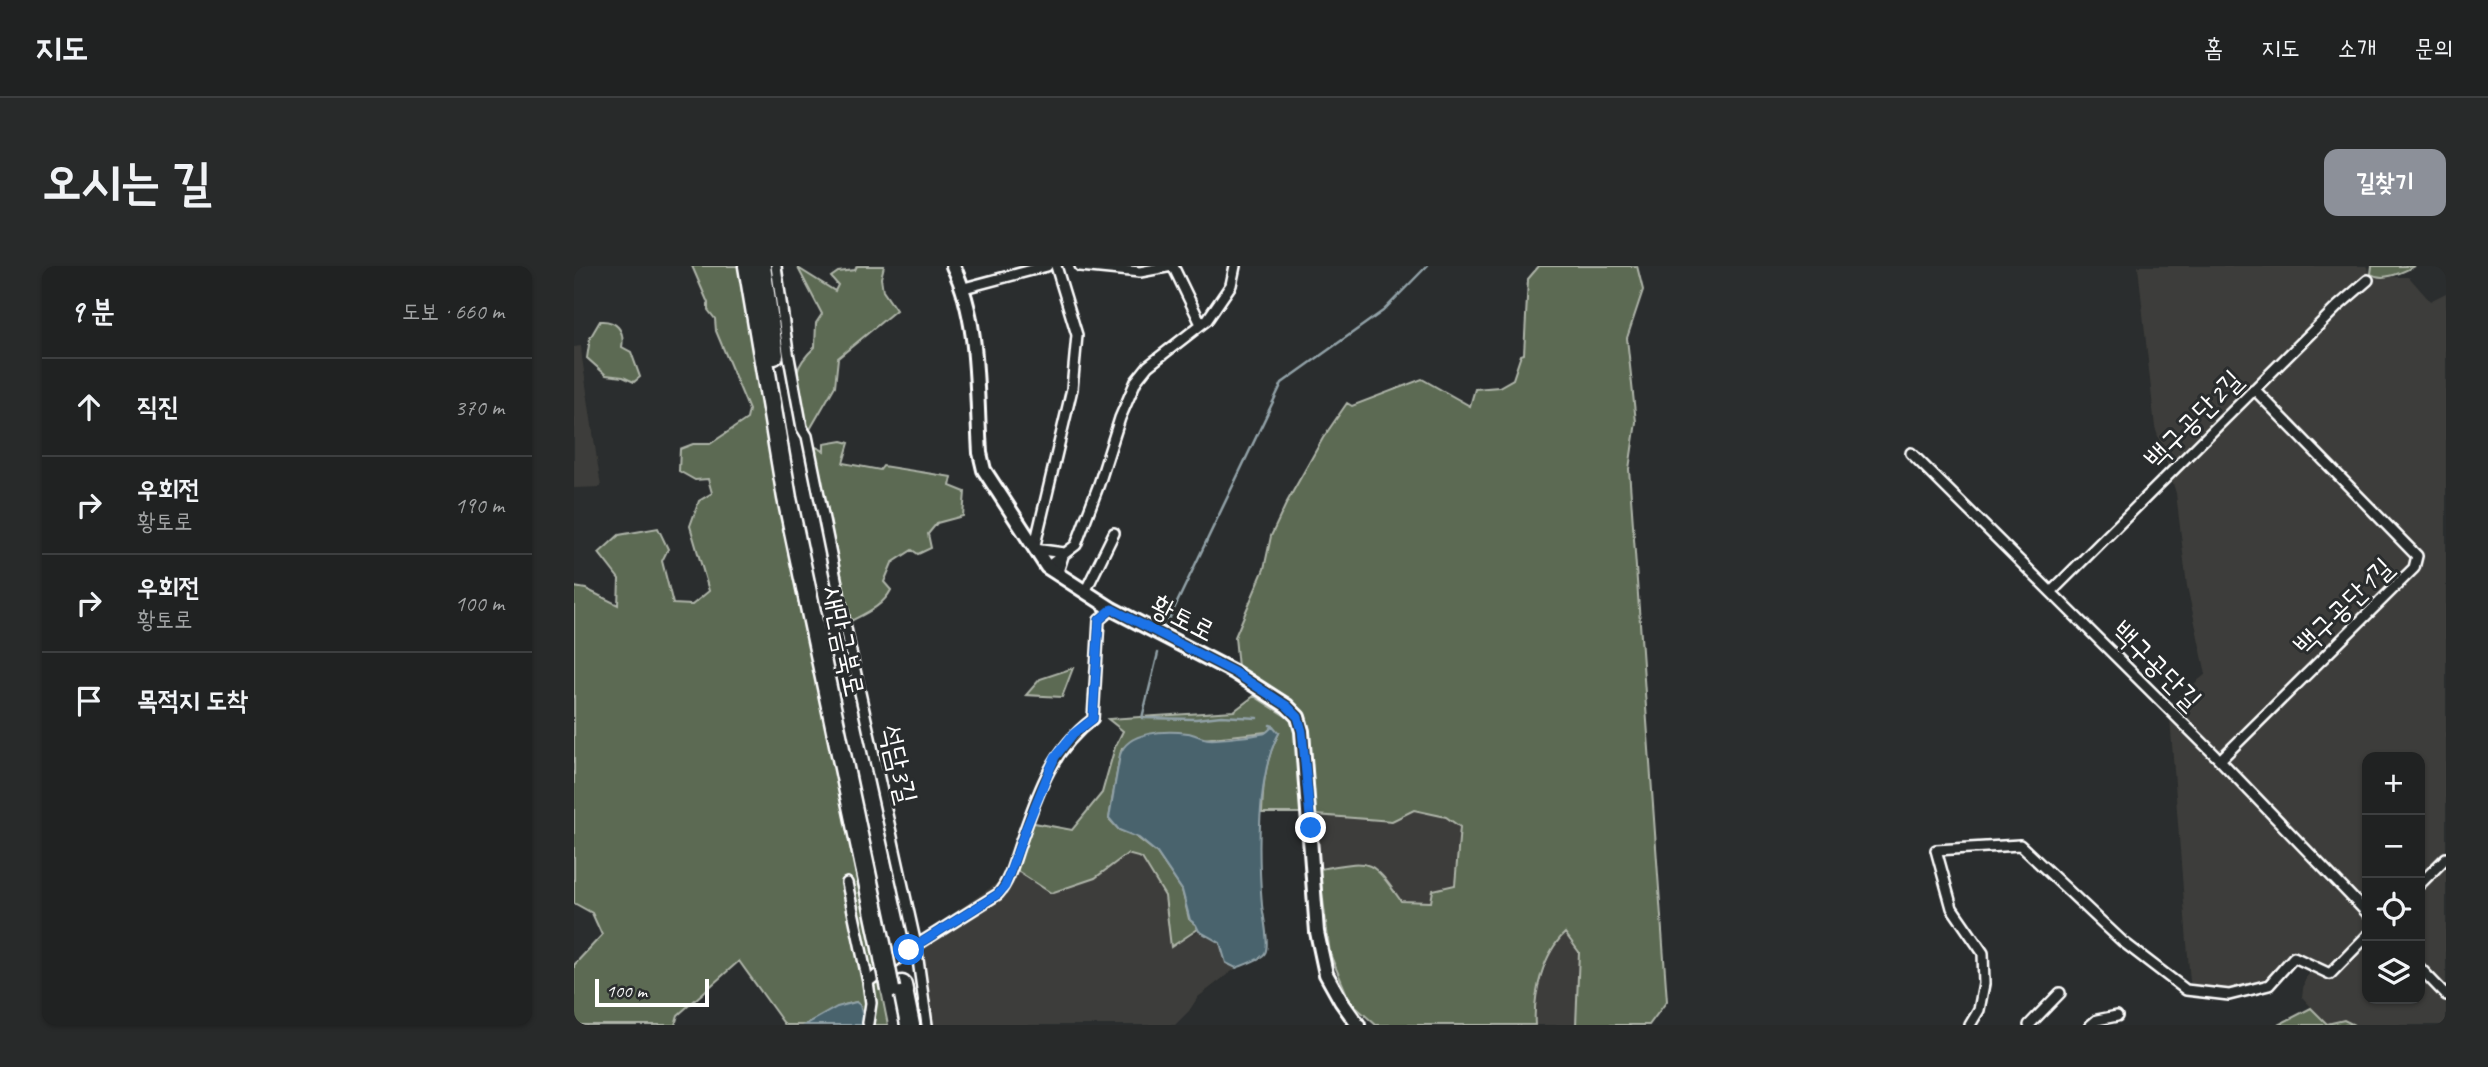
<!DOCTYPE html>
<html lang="ko">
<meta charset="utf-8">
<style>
:root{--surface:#202222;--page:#282a2a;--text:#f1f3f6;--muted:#a2a4a5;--line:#3d3f40;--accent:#8c9099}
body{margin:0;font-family:Caveat,"Poor Story",sans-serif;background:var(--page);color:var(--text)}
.controls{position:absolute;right:21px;bottom:21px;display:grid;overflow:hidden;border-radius:14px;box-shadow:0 2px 5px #0004}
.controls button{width:63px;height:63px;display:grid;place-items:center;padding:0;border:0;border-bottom:2px solid var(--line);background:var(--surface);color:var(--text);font:35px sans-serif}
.scale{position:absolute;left:21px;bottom:18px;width:114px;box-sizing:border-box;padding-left:7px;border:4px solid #fff;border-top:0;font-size:19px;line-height:24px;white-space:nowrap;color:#fff;-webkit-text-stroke:5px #2a2d2e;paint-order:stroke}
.stop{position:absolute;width:21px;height:21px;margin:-16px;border:5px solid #1a73e8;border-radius:50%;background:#fff}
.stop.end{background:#1a73e8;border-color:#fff;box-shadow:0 2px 7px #0008}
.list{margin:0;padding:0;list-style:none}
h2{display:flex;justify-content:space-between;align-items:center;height:91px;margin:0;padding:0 28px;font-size:30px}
h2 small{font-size:23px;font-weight:400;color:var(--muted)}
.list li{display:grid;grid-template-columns:46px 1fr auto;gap:21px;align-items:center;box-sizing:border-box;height:98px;padding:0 28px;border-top:2px solid var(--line)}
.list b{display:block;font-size:26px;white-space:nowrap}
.list p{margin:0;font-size:23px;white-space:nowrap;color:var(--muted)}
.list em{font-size:23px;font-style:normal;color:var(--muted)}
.icon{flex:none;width:38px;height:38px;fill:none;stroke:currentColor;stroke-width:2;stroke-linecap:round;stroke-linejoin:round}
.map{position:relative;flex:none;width:1872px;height:759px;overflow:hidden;border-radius:14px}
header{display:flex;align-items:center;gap:42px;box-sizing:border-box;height:98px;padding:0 35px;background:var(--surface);border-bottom:2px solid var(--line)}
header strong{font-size:33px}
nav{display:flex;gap:38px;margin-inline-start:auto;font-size:24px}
.intro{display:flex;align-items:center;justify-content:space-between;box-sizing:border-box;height:168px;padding:0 42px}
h1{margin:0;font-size:49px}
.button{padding:18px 32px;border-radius:14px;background:var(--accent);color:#fff;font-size:24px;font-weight:700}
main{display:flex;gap:42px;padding:0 42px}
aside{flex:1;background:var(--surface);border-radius:14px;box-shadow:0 2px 5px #0004}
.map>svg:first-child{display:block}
.built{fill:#3e3e3a;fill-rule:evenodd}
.green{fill:#5c6a53;stroke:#aeb4a9;stroke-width:2}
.water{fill:#48636d;stroke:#91a1a7;stroke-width:2}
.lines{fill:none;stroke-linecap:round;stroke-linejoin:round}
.stream{stroke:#91a1a7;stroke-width:2.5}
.street-casing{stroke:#fff;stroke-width:14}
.secondary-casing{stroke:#fff;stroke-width:18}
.highway-casing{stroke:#fff;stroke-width:23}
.street{stroke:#2a2d2e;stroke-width:9}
.secondary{stroke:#2a2d2e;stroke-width:12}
.highway{stroke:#2a2d2e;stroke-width:18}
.highway-bridge-casing{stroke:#fff;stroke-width:23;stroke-linecap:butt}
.highway-bridge{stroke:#2a2d2e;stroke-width:18}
.route{stroke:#1a73e8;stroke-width:9}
.labels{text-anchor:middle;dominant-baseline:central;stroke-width:6;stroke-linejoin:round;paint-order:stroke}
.street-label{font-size:28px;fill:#fff;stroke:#2a2d2e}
</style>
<header>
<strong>지도</strong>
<nav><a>홈</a><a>지도</a><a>소개</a><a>문의</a></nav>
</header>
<div class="intro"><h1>오시는 길</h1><a class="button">길찾기</a></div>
<main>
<aside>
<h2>9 분<small>도보 · 660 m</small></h2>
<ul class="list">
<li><svg class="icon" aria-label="ahead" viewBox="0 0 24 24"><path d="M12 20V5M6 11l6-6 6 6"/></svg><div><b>직진</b></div><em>370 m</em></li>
<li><svg class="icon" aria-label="right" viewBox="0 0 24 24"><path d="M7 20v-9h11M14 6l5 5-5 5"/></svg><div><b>우회전</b><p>황토로</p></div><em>190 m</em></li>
<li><svg class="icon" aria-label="right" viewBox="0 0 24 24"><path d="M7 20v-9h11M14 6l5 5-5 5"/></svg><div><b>우회전</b><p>황토로</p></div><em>100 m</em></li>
<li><svg class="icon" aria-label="arrive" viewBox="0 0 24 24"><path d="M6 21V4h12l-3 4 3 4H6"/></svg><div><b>목적지 도착</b></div></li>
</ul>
</aside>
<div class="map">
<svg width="1872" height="759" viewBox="0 0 1872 759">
<rect width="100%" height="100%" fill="#2a2d2e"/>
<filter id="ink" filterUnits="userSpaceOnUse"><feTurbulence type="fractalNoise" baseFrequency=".0143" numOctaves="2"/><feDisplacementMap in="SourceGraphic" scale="14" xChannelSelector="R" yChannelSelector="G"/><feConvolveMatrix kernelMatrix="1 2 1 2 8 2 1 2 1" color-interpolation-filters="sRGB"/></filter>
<g filter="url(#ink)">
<!-- built -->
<path class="built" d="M 1564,0 L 1792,0 L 1797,8 L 1802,11 L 1835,11 L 1856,35 L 1872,27 L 1872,759 L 1780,759 L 1770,754 L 1753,758 L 1728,731 L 1730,716 L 1735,706 L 1721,697 L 1695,725 L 1660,732 L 1644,733 L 1616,716 L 1595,438 L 1632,408 L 1613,320 L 1602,227 L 1581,161 ZM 1793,491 L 1846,491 L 1846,733 L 1793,733 Z
M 7,80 L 8,92 L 27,221 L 0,222 L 0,81 Z
M 840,544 L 872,551 L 886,561 L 881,620 L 857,636 L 827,635 L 805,604 L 786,596 L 745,603 L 742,549 L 818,555 Z
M 553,588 L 568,592 L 591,630 L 597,681 L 625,665 L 646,677 L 653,697 L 662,702 L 624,731 L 615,745 L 601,759 L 358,759 L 349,686 L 351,667 L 442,604 L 477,627 L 521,612 Z
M 991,667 L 1005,686 L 1002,759 L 961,759 L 962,727 L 980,678 Z"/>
<!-- green -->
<path class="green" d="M 118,0 L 167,0 L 197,184 L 314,759 L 291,759 L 282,736 L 270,739 L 231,759 L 211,759 L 165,695 L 104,749 L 101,759 L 0,759 L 0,699 L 28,669 L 18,647 L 0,637 L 0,321 L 12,323 L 44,339 L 45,313 L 25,287 L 45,269 L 84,262 L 94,283 L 88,295 L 99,338 L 118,339 L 135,325 L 116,260 L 125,235 L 138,227 L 134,213 L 121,214 L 105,205 L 106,183 L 119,178 L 136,178 L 173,153 L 175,144 L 142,65 L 141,53 L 134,44 L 134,37 Z
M 283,0 L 310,0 L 307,12 L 309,25 L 322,44 L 264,92 L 261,120 L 235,165 C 229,156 228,148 226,138 C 221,110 219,101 241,81 L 242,57 L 248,48 L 224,2 L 261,25 L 264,19 L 257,11 L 264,6 L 281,4 Z
M 965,0 L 1063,0 L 1069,24 L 1053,72 L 1062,156 L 1055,203 L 1093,735 L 1075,759 L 1002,759 L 1005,686 L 991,667 C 969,688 959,728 961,759 L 802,759 L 776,736 L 756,688 L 745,603 C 797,594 796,591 827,635 L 857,636 L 859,624 L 881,619 L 886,561 L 872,551 L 840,544 L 818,555 L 742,549 L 718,434 L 664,401 L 661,371 L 690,303 L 697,270 L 713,236 L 749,172 L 773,137 L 778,140 L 848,113 L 896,140 L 901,123 L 925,121 L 939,113 L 947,89 L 950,88 L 954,13 Z
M 1798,0 L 1841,0 C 1828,6 1810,16 1797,8 Z
M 26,55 C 42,54 51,64 48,81 L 57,86 L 66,111 L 60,116 L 49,111 L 32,109 L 13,92 L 16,72 Z
M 268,175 L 275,177 L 269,197 L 306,204 L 309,200 L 378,211 L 376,220 L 391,226 L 389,250 L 363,257 L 354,268 L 357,282 L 344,288 L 338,284 L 318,297 L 310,316 L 317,324 C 309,340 292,347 277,355 L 240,180 L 250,185 L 250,178 Z
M 499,402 L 488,431 L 452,429 L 466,413 Z
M 680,430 L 716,453 L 722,470 L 729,547 L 688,547 C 689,518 691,493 705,467 L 692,466 L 548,482 L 546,489 L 535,553 L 545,564 L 560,569 L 583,587 L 608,624 L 615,653 L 622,659 L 624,663 L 597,681 L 591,630 L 568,592 L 553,588 L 521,612 L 477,627 L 442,604 L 460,557 L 498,564 L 528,527 L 541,481 L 549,465 L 534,453 L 660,445 Z
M 1737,742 L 1753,758 L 1770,754 L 1780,759 L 1704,759 Z"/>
<!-- water -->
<path class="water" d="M 699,460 L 705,467 C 682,509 684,590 688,639 C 689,649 696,679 691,687 C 687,694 669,699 662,702 L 652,697 L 646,677 L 625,665 L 622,659 L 616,654 L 608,624 L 583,587 L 565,572 L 545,564 L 535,552 L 546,489 C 553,465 592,464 614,467 C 621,468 628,473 635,473 C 642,474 686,469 691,467 C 693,466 697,462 699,460 Z
M 282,736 L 286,739 L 291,759 L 231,759 L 263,741 Z"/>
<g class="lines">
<!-- stream -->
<path class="stream" d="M 590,364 L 708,117 L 809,45 L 853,0
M 584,387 L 568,452 L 622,453 L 647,450 L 683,452
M 696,459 L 699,460"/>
<!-- street casing -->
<g class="street-casing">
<path id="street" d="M 202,0 L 214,86 L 228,162 L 233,170 L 275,377 L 342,679 L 353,759
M 482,0 L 503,69 L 498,123 L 460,283 L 490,287 L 483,309
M 506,0 L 566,6 L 598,0
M 599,0 L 627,58
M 390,22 L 473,0
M 1337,187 L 1641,489 L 1793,647
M 473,301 L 502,279 L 525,218 L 546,152 L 562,115 L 574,100 L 633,54 L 657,19 L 661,0
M 511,326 L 540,267
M 1477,326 L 1763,41 L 1794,14
M 1646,494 L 1840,302 L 1843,290 L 1680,123
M 273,617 L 294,716 L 335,684 L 424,628 C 436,614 440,595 446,578 C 463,530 476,485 519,453 L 525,354 L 538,343
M 1846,618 L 1872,592
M 1846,702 L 1872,729
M 294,716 L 297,737 L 294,757
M 1396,759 L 1405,744 L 1410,718 L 1409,687 L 1378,642 L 1362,584 L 1446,579 L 1548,675 L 1612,724 L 1655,729 L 1695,719 L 1720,691 L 1756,708 L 1793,670
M 1455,759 L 1486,727
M 1517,759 L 1523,754 L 1543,750"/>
</g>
<!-- secondary casing -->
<g class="secondary-casing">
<path id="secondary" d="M 379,0 C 406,55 402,127 406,187 L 410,204 L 473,301 L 538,343 L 660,406 L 713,440 L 724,451 L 728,465 L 743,666 L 752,708 L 767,735 L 784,759"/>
</g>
<!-- highway casing -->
<g class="highway-casing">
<path id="highway" d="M 174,0 L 213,232 L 308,682
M 187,0 L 200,89
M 328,719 L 336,759"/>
</g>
<!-- street -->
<use href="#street" class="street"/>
<!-- secondary -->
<use href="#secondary" class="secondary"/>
<!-- highway -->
<use href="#highway" class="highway"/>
<!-- highway-bridge casing -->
<g class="highway-bridge-casing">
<path id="highway-bridge" d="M 308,682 L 316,723"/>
</g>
<!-- highway-bridge -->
<use href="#highway-bridge" class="highway-bridge"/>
</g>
</g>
<g class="lines" filter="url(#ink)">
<!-- route -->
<path class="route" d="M 335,684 L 424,628 L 431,620 L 452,562 L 481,491 L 499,468 L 519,453 L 525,354 L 538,343 L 660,406 L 713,440 L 724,451 L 728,465 L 737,562"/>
</g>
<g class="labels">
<!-- street labels -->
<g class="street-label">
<text transform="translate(1619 153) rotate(-45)">백구공단2길</text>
<text transform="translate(1769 340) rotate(-44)">백구공단1길</text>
<text transform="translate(609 352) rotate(27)">황토로</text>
<text transform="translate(270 375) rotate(78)">새만금북로</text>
<text transform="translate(1583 399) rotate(45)">백구공단길</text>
<text transform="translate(325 498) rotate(77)">석담3길</text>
</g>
</g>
</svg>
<div class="controls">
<button>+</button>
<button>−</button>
<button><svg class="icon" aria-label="locate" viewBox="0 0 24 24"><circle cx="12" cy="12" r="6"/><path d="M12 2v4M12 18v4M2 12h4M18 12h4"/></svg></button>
<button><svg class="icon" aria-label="layers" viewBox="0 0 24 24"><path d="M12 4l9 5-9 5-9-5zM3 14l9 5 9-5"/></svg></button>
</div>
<div class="scale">100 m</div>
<div class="stop" style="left:335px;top:684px"></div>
<div class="stop end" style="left:737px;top:562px"></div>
</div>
</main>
